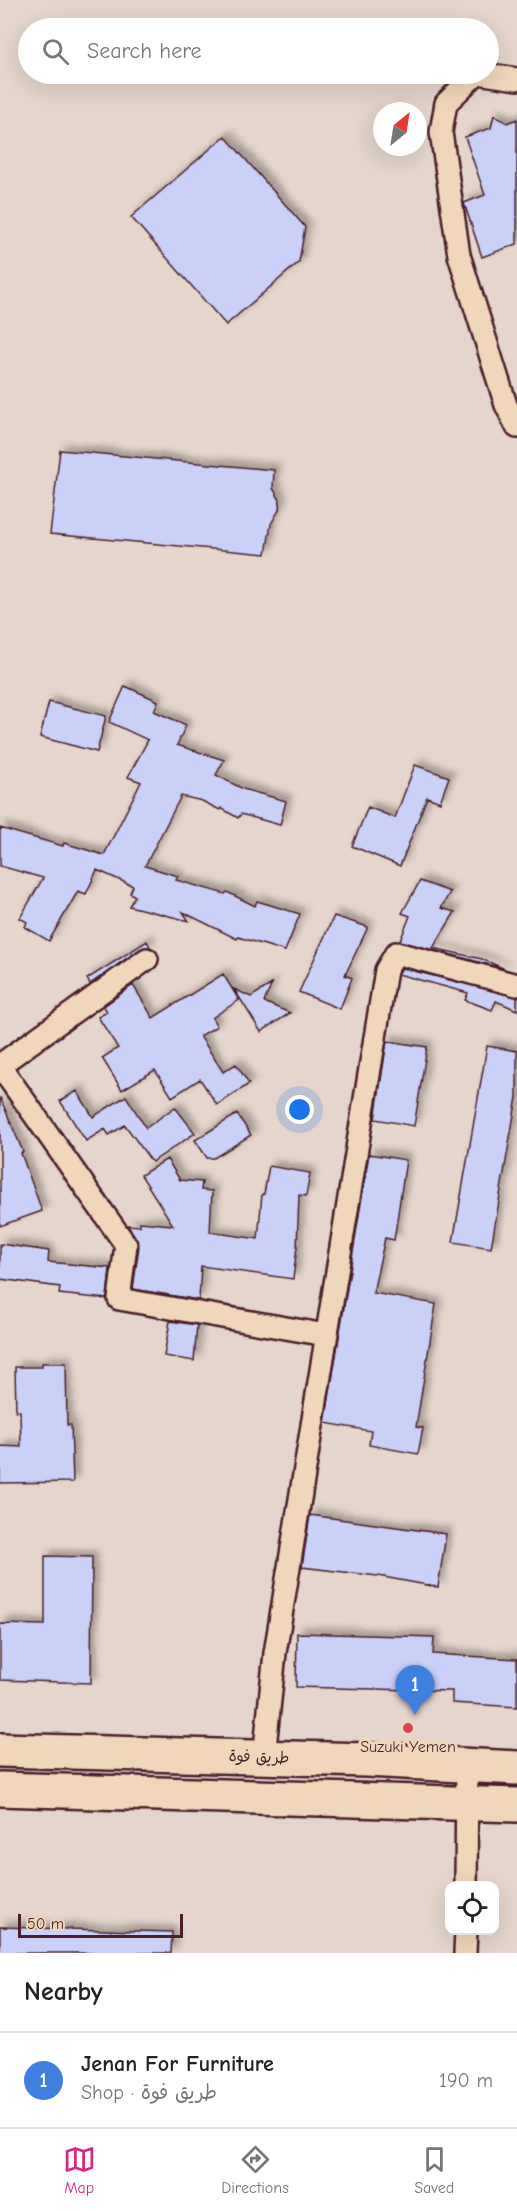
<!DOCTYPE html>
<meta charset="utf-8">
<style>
:root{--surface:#fff;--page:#f6f6f6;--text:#222;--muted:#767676;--line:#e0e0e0;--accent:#db2777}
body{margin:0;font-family:"Comic Neue","Playpen Sans Arabic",sans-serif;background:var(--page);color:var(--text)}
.controls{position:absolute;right:18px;bottom:18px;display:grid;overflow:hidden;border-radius:12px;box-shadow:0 6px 24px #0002}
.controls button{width:54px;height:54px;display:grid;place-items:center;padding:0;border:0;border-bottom:2px solid var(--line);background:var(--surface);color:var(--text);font:30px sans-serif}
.compass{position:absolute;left:373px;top:102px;width:54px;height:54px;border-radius:50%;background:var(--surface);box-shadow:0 6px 24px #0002;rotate:30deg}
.scale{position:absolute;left:18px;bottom:15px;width:165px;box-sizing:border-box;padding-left:6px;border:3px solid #4a1f2b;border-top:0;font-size:16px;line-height:21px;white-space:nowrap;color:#4a1f2b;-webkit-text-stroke:4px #f1d7b9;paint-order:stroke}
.you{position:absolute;left:300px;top:1110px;width:21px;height:21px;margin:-15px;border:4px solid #fff;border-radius:50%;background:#1a73e8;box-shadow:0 0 0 9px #1a73e833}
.badge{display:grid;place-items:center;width:39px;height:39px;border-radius:50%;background:var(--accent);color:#fff;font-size:20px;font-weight:700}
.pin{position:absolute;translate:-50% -50px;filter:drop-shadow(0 2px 3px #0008)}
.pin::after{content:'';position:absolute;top:32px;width:21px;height:18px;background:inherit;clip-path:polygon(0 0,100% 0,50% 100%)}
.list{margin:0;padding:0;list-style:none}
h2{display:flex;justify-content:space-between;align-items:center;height:78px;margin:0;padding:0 24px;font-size:26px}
h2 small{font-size:20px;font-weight:400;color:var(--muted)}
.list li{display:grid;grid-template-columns:39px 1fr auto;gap:18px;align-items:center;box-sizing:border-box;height:96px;padding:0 24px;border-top:2px solid var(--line)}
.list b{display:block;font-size:22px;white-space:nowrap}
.list p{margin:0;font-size:20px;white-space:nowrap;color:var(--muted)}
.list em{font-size:20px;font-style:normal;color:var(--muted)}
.icon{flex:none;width:33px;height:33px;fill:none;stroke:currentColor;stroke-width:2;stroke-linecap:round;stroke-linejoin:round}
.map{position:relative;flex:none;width:517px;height:1953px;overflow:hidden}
.search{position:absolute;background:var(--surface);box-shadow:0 6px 24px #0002;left:18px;right:18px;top:18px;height:66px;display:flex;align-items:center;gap:15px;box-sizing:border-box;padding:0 21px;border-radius:33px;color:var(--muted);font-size:22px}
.sheet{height:174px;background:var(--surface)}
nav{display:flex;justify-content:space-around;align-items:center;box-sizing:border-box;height:84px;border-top:2px solid var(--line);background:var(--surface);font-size:16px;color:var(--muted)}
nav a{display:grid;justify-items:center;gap:3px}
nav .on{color:var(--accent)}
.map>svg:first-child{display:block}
.building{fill:#cad0f8;stroke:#4a1f2b;stroke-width:1.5;filter:url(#shadow)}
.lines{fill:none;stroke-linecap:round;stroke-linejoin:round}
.minor-casing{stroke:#4a1f2b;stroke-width:26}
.trunk-casing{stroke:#4a1f2b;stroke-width:38}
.minor{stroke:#f1d7b9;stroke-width:21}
.trunk{stroke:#f1d7b9;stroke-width:33}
.poi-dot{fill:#d1495b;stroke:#f1d7b9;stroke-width:2}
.labels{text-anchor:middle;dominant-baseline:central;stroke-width:6;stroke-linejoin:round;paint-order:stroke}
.poi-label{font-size:16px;fill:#4a1f2b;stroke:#f1d7b9}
.street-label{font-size:16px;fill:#4a1f2b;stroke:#f1d7b9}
</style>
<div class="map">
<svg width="517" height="1953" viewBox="0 0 517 1953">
<defs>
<filter id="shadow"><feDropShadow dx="5.5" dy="-5.5" stdDeviation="3" flood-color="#0004"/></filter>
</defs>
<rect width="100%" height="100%" fill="#e5d5cc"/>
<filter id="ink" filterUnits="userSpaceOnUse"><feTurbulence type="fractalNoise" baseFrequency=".0167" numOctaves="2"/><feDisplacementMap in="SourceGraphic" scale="12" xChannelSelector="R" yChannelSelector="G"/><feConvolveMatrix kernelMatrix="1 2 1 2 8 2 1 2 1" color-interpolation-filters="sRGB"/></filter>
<g filter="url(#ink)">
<!-- building -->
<path class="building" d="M 494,115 L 507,123 L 517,119 L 517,244 L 482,257 L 464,203 L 485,195 L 465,137 L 491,128 Z
M 225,136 L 305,227 L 299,262 L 226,325 L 131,217 Z
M 60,450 L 274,470 L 273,488 L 280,500 L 279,510 L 271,524 L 266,554 L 50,534 Z
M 125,686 L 158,701 L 154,711 L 186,725 L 177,745 L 224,760 L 216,775 L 243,789 L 286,801 L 280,825 L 241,814 L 238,818 L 221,808 L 220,810 L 202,801 L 181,796 L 145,866 L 178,876 L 176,880 L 225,894 L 227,892 L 255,906 L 257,901 L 300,914 L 285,951 L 238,937 L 237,939 L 183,912 L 189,921 L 129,906 L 135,896 L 130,893 L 133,886 L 97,870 L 86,894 L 78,891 L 49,941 L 25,927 L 27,922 L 20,918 L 43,878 L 0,866 L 0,828 L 63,846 L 64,843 L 104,855 L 141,782 L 128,777 L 148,740 L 109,722 Z
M 49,702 L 106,716 L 97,752 L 40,737 Z
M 415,765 L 449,777 L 440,802 L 427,797 L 400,866 L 352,846 L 368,807 L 395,818 Z
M 420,881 L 450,892 L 441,908 L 455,912 L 433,948 L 482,959 L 505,969 L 400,941 L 410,916 L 402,913 Z
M 334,916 L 368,927 L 345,975 L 352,978 L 340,1009 L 299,992 Z
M 147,941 L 150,947 L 140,949 L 90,984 L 87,979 Z
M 402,968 L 517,997 L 517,1010 L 496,1001 L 492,1010 L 465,1000 L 468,993 L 398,974 Z
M 223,974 L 239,1000 L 212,1018 L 217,1026 L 200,1036 L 223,1072 L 236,1064 L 249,1084 L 217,1105 L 200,1079 L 172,1097 L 155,1070 L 122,1090 L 102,1058 L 118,1048 L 98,1017 L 107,1012 L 104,1006 L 133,985 L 153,1018 Z
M 272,984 L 264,1002 L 290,1013 L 261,1032 L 234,989 L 251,997 Z
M 387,1041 L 427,1047 L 414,1126 L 375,1119 Z
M 487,1046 L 517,1051 L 517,1097 L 491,1248 L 453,1242 Z
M 77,1091 L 93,1117 L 126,1096 L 146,1128 L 175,1107 L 195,1133 L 152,1162 L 125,1125 L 109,1135 L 105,1129 L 86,1141 L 60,1101 Z
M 0,1097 L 23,1152 L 21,1153 L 42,1211 L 0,1226 Z
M 237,1114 L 251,1135 L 214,1158 L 207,1158 L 195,1140 Z
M 369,1154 L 406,1160 L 394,1240 L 385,1238 L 373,1293 L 436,1304 L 416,1427 L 423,1428 L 418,1454 L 369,1445 L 371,1431 L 325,1423 Z
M 167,1159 L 180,1180 L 202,1182 L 201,1190 L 212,1191 L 210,1232 L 258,1239 L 262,1194 L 264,1194 L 269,1166 L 310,1173 L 306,1196 L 299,1195 L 297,1247 L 293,1279 L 201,1266 L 199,1300 L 133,1289 L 139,1246 L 136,1238 L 128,1225 L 140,1226 L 140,1222 L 173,1225 L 141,1175 Z
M 0,1244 L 49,1251 L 48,1262 L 110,1268 L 107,1299 L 59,1294 L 60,1287 L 0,1279 Z
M 170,1321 L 197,1325 L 194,1361 L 164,1356 Z
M 42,1363 L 66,1363 L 67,1425 L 71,1425 L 73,1482 L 0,1483 L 0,1446 L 21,1447 L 20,1411 L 16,1411 L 15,1367 L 42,1367 Z
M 310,1515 L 446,1534 L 438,1587 L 378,1576 L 302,1567 Z
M 45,1556 L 92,1557 L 91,1683 L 0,1680 L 0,1624 L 45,1625 Z
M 297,1633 L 434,1637 L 433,1654 L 517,1659 L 517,1707 L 452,1703 L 452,1691 L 296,1687 Z
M 0,1927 L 172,1932 L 171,1953 L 0,1953 Z"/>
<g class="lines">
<!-- minor casing -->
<g class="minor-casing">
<path id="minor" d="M 476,74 L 446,103 L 441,132 L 459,255 L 506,405 L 517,427
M 484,74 L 517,79
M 0,1065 L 147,959
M 0,1066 L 126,1245 L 119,1299 L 326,1335
M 264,1757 L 275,1653 L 386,970 L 396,953 L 517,985
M 466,1886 L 467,1765
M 465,1953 L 466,1930"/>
</g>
<!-- trunk casing -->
<g class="trunk-casing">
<path id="trunk" d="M 0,1750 L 367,1760 L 517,1768
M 0,1789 L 517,1805"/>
</g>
<!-- minor -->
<use href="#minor" class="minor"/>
<!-- trunk -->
<use href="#trunk" class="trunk"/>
</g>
</g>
<!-- markers -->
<circle class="poi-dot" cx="408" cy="1728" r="6"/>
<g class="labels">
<!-- poi labels -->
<g class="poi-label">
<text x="408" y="1747">Suzuki Yemen</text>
</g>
<!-- street labels -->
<g class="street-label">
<text transform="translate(259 1757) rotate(2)">طريق فوة</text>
</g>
</g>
</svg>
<div class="controls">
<button><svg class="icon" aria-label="locate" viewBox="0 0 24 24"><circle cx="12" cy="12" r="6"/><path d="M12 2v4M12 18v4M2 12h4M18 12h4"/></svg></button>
</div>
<svg class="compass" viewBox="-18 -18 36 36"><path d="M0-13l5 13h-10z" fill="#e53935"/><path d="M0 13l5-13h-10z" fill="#767676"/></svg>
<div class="scale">50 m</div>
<div class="you"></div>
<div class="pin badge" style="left:415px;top:1715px;background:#3f7fe0">1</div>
<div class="search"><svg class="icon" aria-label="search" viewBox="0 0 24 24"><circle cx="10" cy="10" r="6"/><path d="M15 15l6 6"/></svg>Search here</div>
</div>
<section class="sheet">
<h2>Nearby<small></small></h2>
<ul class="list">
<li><span class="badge" style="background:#3f7fe0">1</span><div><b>Jenan For Furniture</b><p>Shop · طريق فوة</p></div><em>190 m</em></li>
</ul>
</section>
<nav>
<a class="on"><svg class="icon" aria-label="map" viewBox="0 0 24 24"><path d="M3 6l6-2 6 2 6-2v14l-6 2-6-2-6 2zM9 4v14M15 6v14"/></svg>Map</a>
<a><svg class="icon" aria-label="directions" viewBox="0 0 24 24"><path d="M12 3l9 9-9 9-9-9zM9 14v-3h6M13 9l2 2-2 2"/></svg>Directions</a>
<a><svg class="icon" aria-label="saved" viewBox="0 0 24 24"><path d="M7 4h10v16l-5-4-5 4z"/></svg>Saved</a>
</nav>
